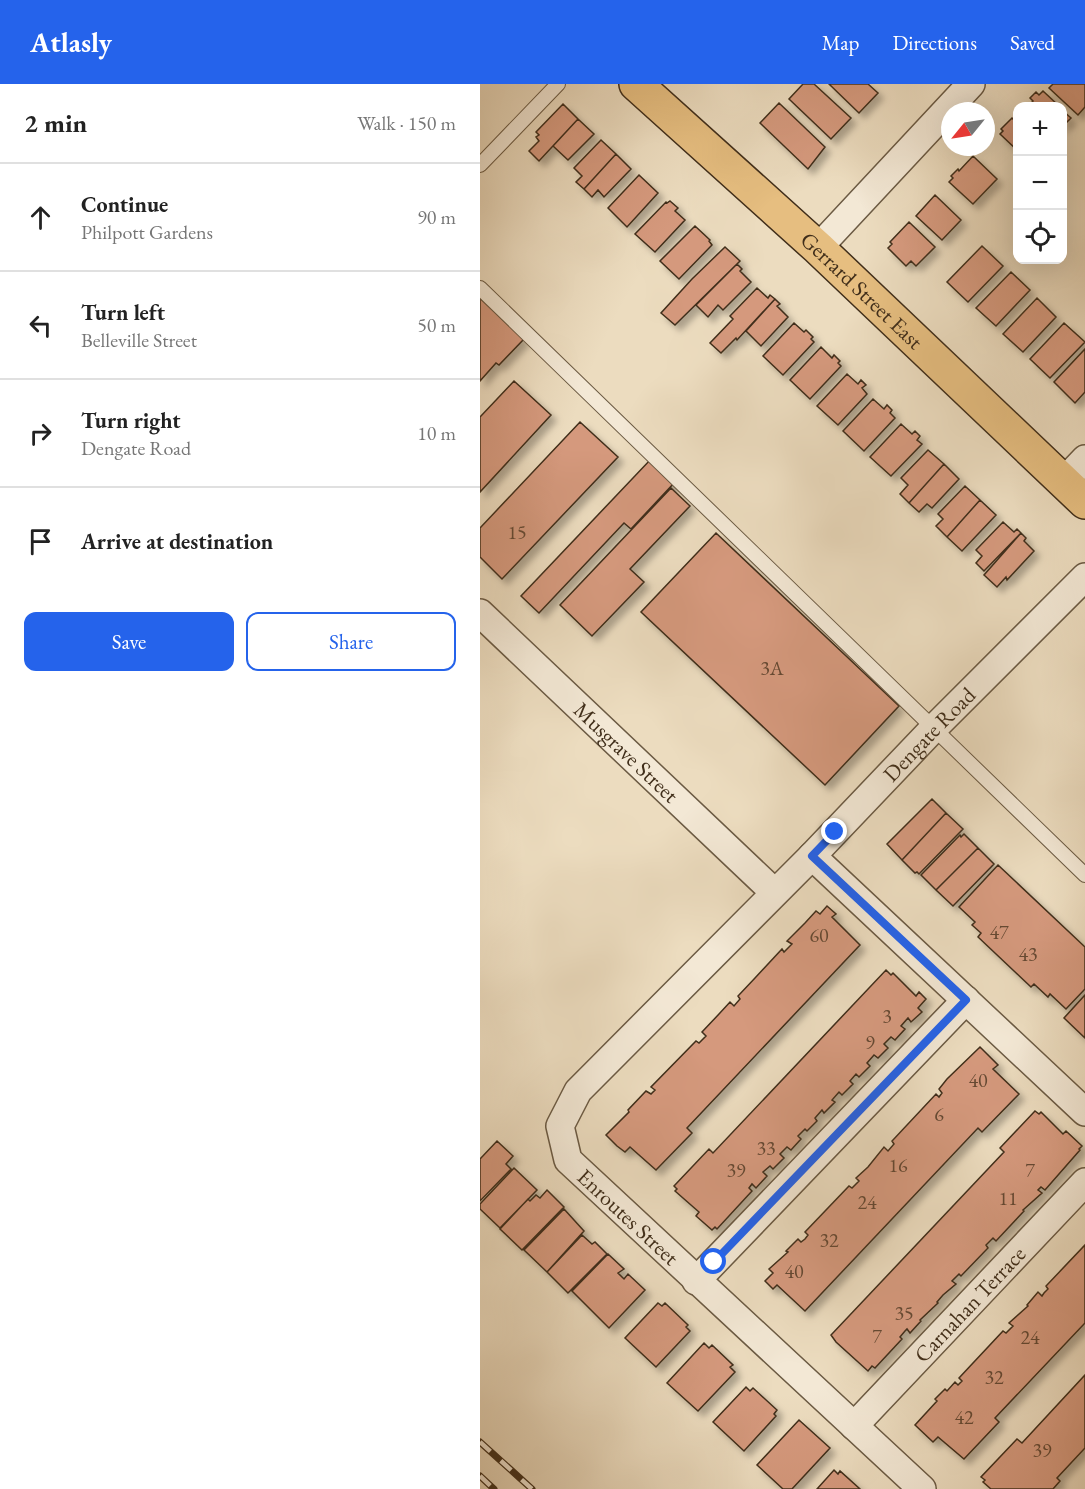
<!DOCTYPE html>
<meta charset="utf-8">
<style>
:root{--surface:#fff;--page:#f2f2f2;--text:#222;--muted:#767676;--line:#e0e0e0;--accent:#2563eb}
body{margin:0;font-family:"EB Garamond",serif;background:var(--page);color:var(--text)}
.controls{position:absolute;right:18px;top:18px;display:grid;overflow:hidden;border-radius:12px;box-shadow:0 6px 24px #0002}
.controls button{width:54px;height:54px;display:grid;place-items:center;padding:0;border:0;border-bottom:2px solid var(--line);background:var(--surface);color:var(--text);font:30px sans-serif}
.compass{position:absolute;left:461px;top:18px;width:54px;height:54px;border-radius:50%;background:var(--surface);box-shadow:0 6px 24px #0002;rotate:240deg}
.stop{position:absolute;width:18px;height:18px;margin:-14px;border:4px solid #2563eb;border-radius:50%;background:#fff}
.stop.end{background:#2563eb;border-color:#fff;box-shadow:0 2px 6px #0008}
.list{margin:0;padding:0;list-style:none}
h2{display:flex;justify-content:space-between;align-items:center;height:78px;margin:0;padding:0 24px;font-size:26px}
h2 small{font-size:20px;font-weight:400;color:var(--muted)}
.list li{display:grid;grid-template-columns:39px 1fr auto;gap:18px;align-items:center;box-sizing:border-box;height:108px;padding:0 24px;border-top:2px solid var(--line)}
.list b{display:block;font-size:22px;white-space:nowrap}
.list p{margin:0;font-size:20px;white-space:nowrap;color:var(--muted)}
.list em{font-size:20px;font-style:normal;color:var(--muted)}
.actions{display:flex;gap:12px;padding:18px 24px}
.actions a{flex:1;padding:14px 0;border:2px solid var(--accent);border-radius:12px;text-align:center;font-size:21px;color:var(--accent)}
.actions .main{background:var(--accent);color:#fff}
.icon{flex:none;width:33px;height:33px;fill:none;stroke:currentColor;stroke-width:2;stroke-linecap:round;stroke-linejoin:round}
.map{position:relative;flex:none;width:605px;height:1405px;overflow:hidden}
header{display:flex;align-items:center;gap:36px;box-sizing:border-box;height:84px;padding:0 30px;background:var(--accent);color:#fff}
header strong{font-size:28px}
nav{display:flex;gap:33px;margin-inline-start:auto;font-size:21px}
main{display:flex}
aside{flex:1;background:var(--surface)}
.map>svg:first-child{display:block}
.building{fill:#d5997d;stroke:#402e1a;stroke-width:1.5;filter:url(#shadow)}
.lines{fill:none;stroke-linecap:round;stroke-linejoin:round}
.lane-casing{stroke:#6b5a43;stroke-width:16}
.street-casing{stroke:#6b5a43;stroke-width:30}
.primary-casing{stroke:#402e1a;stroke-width:36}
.lane{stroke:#f3e8d5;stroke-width:14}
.street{stroke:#f3e8d5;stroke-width:27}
.primary{stroke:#e6be80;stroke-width:33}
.rail-casing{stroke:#402e1a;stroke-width:7}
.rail{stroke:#f3e8d5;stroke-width:4.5;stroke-dasharray:14;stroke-linecap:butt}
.route{stroke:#2563eb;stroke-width:8}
.labels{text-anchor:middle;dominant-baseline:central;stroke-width:6;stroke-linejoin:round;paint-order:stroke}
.number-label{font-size:20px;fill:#654933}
.street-label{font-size:22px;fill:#402e1a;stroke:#f3e8d5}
</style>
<header>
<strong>Atlasly</strong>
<nav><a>Map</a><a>Directions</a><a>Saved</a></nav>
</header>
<main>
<aside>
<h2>2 min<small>Walk · 150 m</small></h2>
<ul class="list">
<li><svg class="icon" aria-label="ahead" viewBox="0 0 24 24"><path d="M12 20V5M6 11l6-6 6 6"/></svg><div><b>Continue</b><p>Philpott Gardens</p></div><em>90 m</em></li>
<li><svg class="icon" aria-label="left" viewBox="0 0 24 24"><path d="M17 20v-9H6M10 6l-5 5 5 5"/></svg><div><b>Turn left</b><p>Belleville Street</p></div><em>50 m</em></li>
<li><svg class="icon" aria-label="right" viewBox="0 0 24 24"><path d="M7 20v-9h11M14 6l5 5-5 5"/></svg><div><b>Turn right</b><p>Dengate Road</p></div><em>10 m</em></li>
<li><svg class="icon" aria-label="arrive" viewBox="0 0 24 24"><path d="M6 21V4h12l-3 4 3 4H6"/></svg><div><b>Arrive at destination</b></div></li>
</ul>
<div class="actions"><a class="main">Save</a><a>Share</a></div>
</aside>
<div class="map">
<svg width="605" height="1405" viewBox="0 0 605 1405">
<defs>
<filter id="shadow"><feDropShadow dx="5.5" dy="5.5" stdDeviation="3" flood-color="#0004"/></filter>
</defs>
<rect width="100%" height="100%" fill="#ecdcbf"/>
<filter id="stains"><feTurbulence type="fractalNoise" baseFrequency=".00333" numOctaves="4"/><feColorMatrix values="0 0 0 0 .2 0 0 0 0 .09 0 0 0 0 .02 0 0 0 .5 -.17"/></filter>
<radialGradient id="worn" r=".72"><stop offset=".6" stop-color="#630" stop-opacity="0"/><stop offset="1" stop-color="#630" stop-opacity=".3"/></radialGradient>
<!-- building -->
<path class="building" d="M 323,0 L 334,0 L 371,34 L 351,55 L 309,15 Z
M 349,0 L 388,0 L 398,9 L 379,29 Z
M 573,0 L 605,0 L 605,23 L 598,31 L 569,4 Z
M 563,7 L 579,22 L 548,22 L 553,17 L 550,14 L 556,8 L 559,11 Z
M 299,19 L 345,63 L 328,85 L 280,39 Z
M 83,20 L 98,35 L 59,77 L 49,67 L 59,57 L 56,53 L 59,51 L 56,48 Z
M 582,26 L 591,34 L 582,43 Z
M 538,32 L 538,67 L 520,50 L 523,47 L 521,45 L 532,34 L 534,36 Z
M 98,35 L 114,50 L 88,76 L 73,62 Z
M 121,56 L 136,70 L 104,105 L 96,98 L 102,92 L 94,84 Z
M 136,70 L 151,85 L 124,113 L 118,106 L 112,113 L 104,105 Z
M 493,72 L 517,95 L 493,120 L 469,98 L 473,94 L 471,92 L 478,85 L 479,87 Z
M 159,91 L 178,109 L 147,143 L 128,124 Z
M 455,111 L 481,136 L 462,156 L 436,132 Z
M 190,117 L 198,124 L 195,127 L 205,136 L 175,168 L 155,150 L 186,118 L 187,119 Z
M 429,138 L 455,163 L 436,182 L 431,177 L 426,182 L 408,164 L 412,160 L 410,158 Z
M 215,142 L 230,156 L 229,157 L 232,161 L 199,195 L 180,177 Z
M 502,162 L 523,182 L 488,218 L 467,198 Z
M 245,163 L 260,177 L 195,241 L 181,229 L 212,195 Z
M 257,180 L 262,185 L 260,187 L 271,198 L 243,226 L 238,221 L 228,233 L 216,221 Z
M 531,188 L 550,206 L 516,242 L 496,224 Z
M 277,204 L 288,214 L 290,211 L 295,215 L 257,256 L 256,254 L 241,269 L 230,259 L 253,235 L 250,232 Z
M 0,214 L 44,255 L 19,281 L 16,279 L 0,297 Z
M 557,214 L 576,233 L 543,268 L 523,250 Z
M 295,215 L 300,220 L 297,222 L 308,233 L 281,262 L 266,247 Z
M 314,239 L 324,248 L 326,246 L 333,253 L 331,255 L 334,258 L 303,291 L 283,272 Z
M 584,239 L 605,258 L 570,294 L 550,275 Z
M 341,263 L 352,274 L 354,271 L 360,277 L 358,279 L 361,282 L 330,315 L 310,296 Z
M 605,265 L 605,308 L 595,319 L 574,298 Z
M 367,290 L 378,300 L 381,296 L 386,301 L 382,304 L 387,310 L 358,341 L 337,322 Z
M 34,297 L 71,331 L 0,408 L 0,333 Z
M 393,315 L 404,325 L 407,321 L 412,326 L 410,329 L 415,334 L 384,367 L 363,347 Z
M 100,338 L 138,373 L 22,495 L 0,473 L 0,444 Z
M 421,340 L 432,350 L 435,347 L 440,352 L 437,356 L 442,360 L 411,392 L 390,373 Z
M 448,366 L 464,380 L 429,419 L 420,410 L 428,401 L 421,394 Z
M 171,375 L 195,398 L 151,445 L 144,439 L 59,529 L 41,512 Z
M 464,380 L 479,395 L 452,424 L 447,420 L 439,428 L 429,419 Z
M 485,402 L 500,416 L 467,453 L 456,442 L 463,435 L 458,430 Z
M 191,404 L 210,422 L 150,485 L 164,498 L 112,552 L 80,521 Z
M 500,416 L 516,431 L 482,467 L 467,453 Z
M 523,438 L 534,448 L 537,445 L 541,449 L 504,487 L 496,479 L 502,472 L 496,466 Z
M 236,449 L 419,622 L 345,701 L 161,528 Z
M 541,449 L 546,454 L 544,457 L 554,467 L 527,496 L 526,493 L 517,503 L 504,491 Z
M 452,715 L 466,729 L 422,776 L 407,760 Z
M 466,729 L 483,745 L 439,790 L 437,788 L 435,789 L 422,776 Z
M 484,750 L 498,764 L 456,806 L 441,791 L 480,751 L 481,753 Z
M 498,764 L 514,780 L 473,822 L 456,806 Z
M 518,781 L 605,863 L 605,905 L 586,925 L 570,910 L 568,913 L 554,900 L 551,903 L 498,853 L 501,849 L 492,841 L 495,838 L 479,823 Z
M 347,822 L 356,830 L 352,833 L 380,861 L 207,1044 L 212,1049 L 176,1086 L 150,1063 L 145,1068 L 137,1062 L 126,1051 L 149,1028 L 148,1026 L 166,1007 L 171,1010 L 175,1006 L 171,1003 L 216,957 L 219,959 L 226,952 L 222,948 L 239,930 L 250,918 L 254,922 L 260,915 L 258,912 L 275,894 L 302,865 L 304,868 L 312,860 L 307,857 L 325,839 L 336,827 L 340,830 Z
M 406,886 L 411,891 L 413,889 L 436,912 L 439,908 L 446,915 L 438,924 L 442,928 L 431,938 L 428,934 L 421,942 L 425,945 L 415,956 L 411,953 L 404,960 L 408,964 L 398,974 L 394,971 L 387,979 L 390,982 L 379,993 L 376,990 L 370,997 L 373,1000 L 362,1011 L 359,1008 L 352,1016 L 355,1018 L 344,1029 L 342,1026 L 335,1034 L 337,1037 L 327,1047 L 325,1045 L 318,1052 L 321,1055 L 311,1066 L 307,1063 L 300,1070 L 304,1074 L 293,1085 L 290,1082 L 283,1088 L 287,1092 L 276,1104 L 272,1100 L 269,1104 L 272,1107 L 237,1145 L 235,1143 L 232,1146 L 216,1132 L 219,1128 L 195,1107 L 197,1105 L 194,1102 L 229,1065 L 233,1069 Z
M 605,911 L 605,954 L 584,934 Z
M 500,963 L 518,981 L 513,985 L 539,1010 L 502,1048 L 498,1044 L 325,1227 L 297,1201 L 293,1205 L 285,1197 L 293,1189 L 289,1185 L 308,1168 L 306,1167 L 318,1155 L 321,1158 L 325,1155 L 328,1151 L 325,1148 L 369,1102 L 372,1104 L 379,1097 L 376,1094 L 388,1083 L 404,1063 L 408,1067 L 414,1060 L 412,1057 L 456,1010 L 459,1013 L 462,1009 L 459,1005 L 467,995 Z
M 555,1027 L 559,1030 L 561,1028 L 583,1050 L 586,1047 L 602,1062 L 599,1065 L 600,1066 L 565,1106 L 561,1103 L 558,1106 L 562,1109 L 543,1126 L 544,1127 L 516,1157 L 513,1154 L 506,1161 L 508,1164 L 481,1192 L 479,1190 L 472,1197 L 476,1200 L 463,1211 L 457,1218 L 458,1219 L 440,1236 L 441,1237 L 430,1249 L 427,1245 L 425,1247 L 420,1253 L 422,1255 L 395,1284 L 392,1282 L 388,1287 L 356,1258 L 351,1251 L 524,1068 L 520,1064 Z
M 17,1057 L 33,1072 L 26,1080 L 31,1085 L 0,1117 L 0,1075 Z
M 34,1084 L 57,1106 L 20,1144 L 0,1125 L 0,1120 Z
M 67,1106 L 84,1123 L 42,1166 L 20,1145 L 48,1115 L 50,1117 L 56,1111 L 60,1114 Z
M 84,1125 L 104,1147 L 67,1188 L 44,1166 Z
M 102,1151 L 112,1160 L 115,1158 L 127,1170 L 88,1209 L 67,1188 Z
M 605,1161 L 605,1239 L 515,1334 L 519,1338 L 484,1375 L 458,1353 L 453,1358 L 435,1341 L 457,1317 L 455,1315 L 465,1305 L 467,1307 L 475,1298 L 478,1301 L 482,1297 L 479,1294 L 523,1247 L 526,1249 L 533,1242 L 529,1239 L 548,1222 L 547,1221 L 558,1208 L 562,1212 L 564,1209 L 568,1205 L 566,1202 Z
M 128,1170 L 144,1185 L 138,1189 L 144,1195 L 148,1190 L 165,1206 L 129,1244 L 92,1207 Z
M 178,1219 L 182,1222 L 185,1219 L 208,1241 L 206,1243 L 210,1247 L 176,1283 L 145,1254 Z
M 224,1259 L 229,1264 L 232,1261 L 253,1281 L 250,1283 L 255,1288 L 218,1327 L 187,1299 Z
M 605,1291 L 605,1364 L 577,1394 L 580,1397 L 573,1405 L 511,1405 L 503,1398 L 505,1396 L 501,1393 L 537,1355 L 542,1359 Z
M 266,1303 L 270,1307 L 273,1304 L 297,1326 L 294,1330 L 296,1332 L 264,1367 L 233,1338 Z
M 319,1336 L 350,1364 L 312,1405 L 303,1405 L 277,1381 Z
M 354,1386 L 358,1390 L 360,1387 L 380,1405 L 337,1405 Z"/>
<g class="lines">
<!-- lane casing -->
<g class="lane-casing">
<path id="lane" d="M 0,81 L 78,0
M 0,204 L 605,791"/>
</g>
<!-- street casing -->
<g class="street-casing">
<g id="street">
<path d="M 338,164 L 491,0"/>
<path d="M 584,397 L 605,375"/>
<path id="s1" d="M 0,529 L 294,808"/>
<path d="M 332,772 L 605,1028"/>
<path d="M 216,1197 L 486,916"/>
<path id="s2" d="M 374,1342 L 605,1098"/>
<path id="s3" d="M 442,1405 L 88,1076 L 80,1042 L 98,1007 L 332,772 L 453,645 L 605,493"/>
</g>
</g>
<!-- primary casing -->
<g class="primary-casing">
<g id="primary">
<path id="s4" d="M 156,0 L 338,164 L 605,418"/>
</g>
</g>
<!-- lane -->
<use href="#lane" class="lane"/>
<!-- street -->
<use href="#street" class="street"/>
<!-- primary -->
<use href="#primary" class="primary"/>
<!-- rail casing -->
<g class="rail-casing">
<path id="rail" d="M 0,1358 L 52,1405
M 0,1392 L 14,1405"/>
</g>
<!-- rail -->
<use href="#rail" class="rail"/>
</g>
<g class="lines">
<!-- route -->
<path class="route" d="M 234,1178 L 486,916 L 332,772 L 355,748"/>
</g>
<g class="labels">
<!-- number labels -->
<g class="number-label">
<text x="37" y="448">15</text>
<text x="292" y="584">3A</text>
<text x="519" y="848">47</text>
<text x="339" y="851">60</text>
<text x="548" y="870">43</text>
<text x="407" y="932">3</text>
<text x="390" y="958">9</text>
<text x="498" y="996">40</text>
<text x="459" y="1030">6</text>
<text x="286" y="1064">33</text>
<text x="418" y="1081">16</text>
<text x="256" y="1086">39</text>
<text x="550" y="1086">7</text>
<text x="528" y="1114">11</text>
<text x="387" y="1118">24</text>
<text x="349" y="1156">32</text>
<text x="314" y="1187">40</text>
<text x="424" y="1229">35</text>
<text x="397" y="1252">7</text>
<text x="550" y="1253">24</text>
<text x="514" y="1293">32</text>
<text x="484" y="1333">42</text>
<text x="562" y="1366">39</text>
</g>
<!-- street labels -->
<g class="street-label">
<text stroke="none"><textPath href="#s4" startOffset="306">Gerrard Street East</textPath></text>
<text stroke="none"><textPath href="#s3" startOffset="1058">Dengate Road</textPath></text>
<text stroke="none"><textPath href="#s1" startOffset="202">Musgrave Street</textPath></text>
<text transform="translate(148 1133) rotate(43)">Enroutes Street</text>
<text stroke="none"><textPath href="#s2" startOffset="168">Carnahan Terrace</textPath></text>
</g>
</g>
<rect width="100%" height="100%" filter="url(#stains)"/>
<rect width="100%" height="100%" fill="url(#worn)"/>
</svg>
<div class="controls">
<button>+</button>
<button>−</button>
<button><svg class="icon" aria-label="locate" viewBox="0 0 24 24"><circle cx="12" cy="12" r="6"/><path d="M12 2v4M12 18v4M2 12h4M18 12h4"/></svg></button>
</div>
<svg class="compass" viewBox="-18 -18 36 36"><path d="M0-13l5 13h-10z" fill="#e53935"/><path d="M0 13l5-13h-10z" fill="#767676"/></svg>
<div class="stop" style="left:234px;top:1178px"></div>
<div class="stop end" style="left:355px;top:748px"></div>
</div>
</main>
